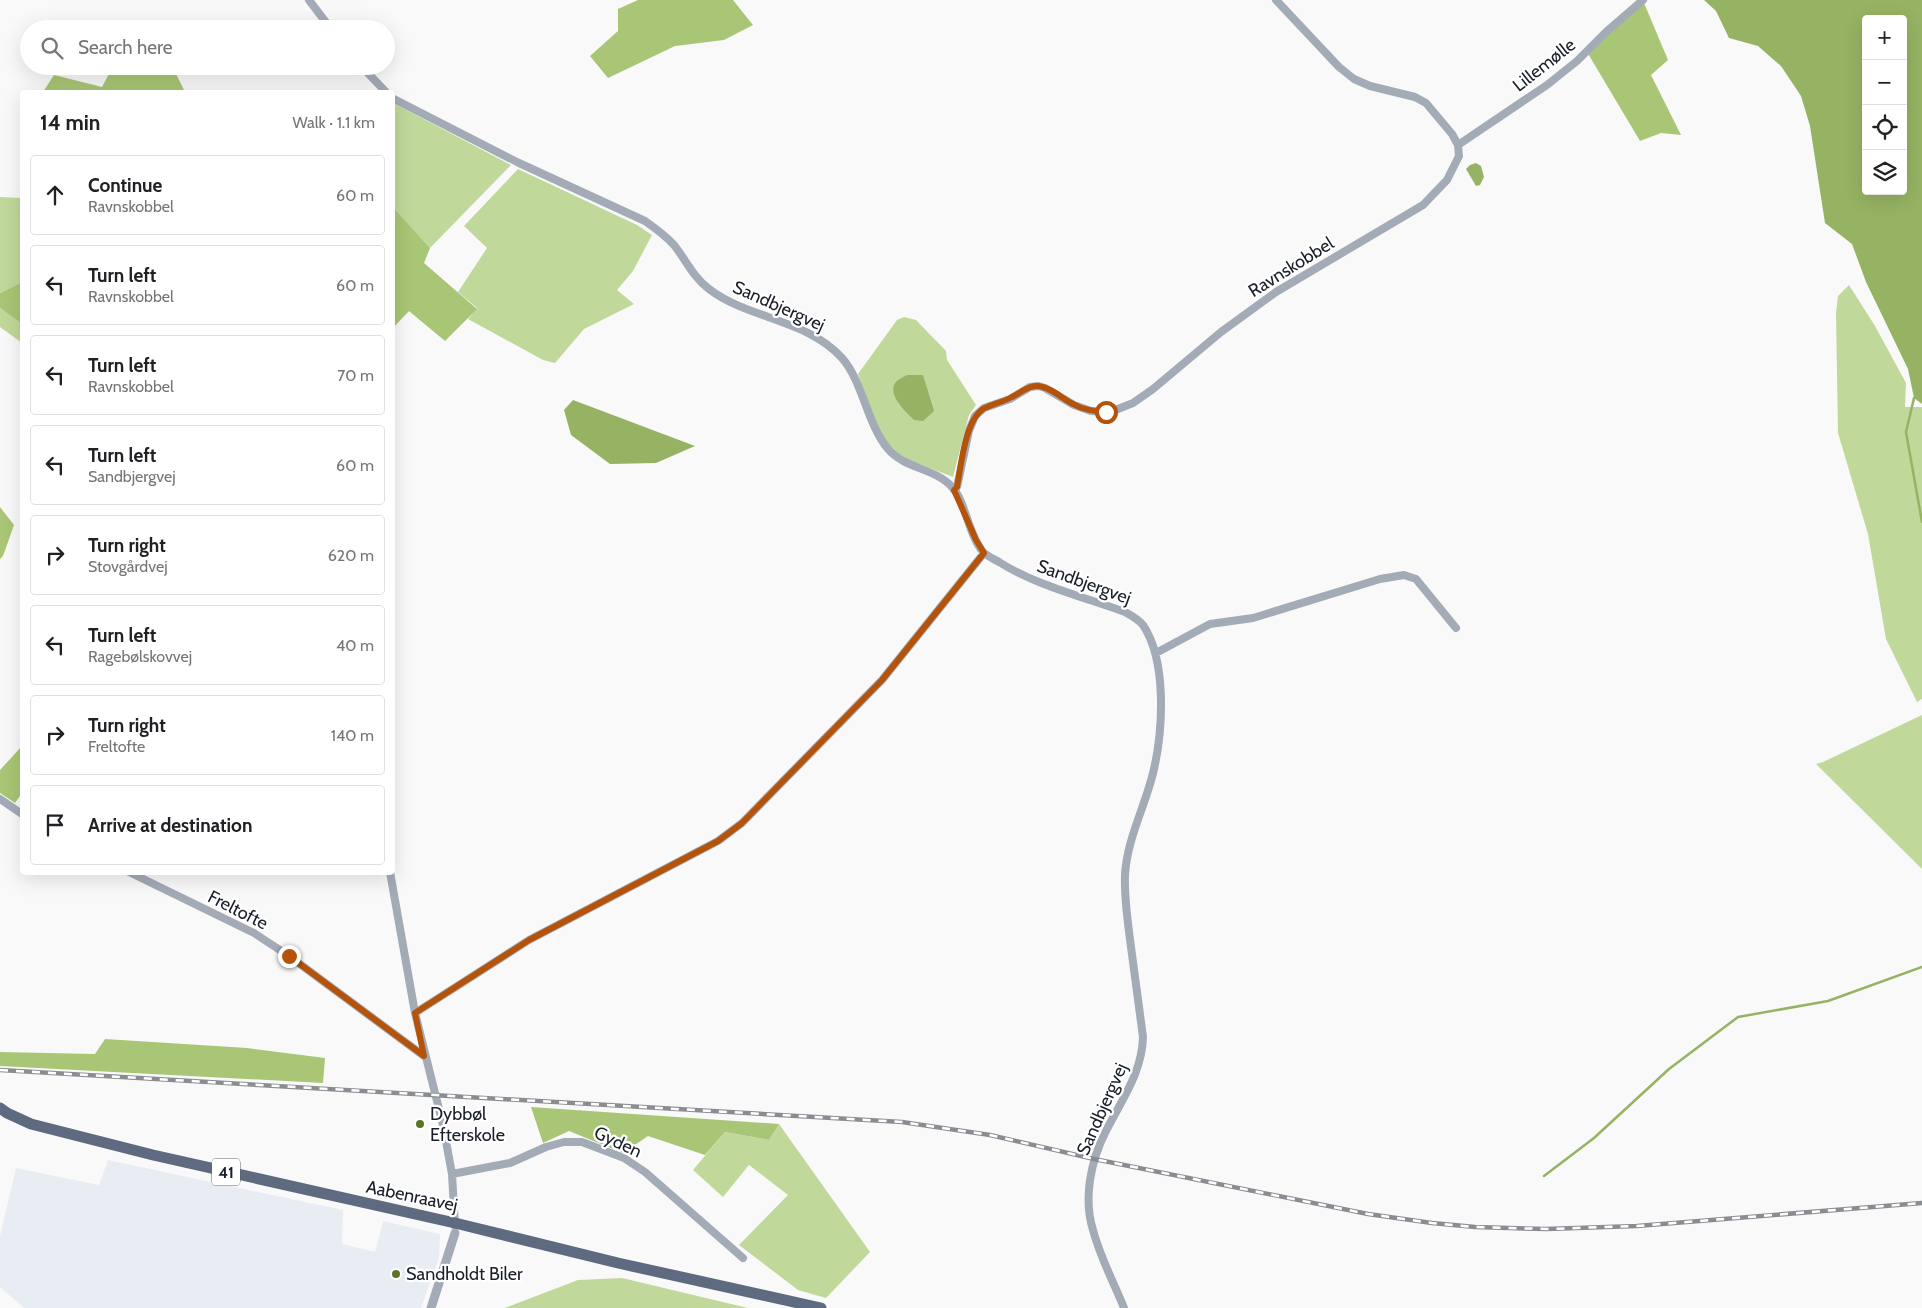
<!DOCTYPE html>
<meta charset="utf-8">
<style>
:root{--surface:#fff;--page:#f6f6f6;--text:#202124;--muted:#757577;--line:#e0e0e0}
body{margin:0;font-family:Cabin,sans-serif;background:var(--page);color:var(--text)}
.controls{position:absolute;right:15px;top:15px;display:grid;overflow:hidden;border-radius:5px;box-shadow:0 5px 20px #0002}
.controls button{width:45px;height:45px;display:grid;place-items:center;padding:0;border:0;border-bottom:1px solid var(--line);background:var(--surface);color:var(--text);font:25px sans-serif}
.stop{position:absolute;width:15px;height:15px;margin:-11px;border:4px solid #b45309;border-radius:50%;background:#fff}
.stop.end{background:#b45309;border-color:#fff;box-shadow:0 1px 5px #0008}
.list{margin:0;padding:0;list-style:none}
h2{display:flex;justify-content:space-between;align-items:center;height:65px;margin:0;padding:0 20px;font-size:21px}
h2 small{font-size:16px;font-weight:400;color:var(--muted)}
.list li{display:grid;grid-template-columns:32px 1fr auto;gap:15px;align-items:center;box-sizing:border-box;height:80px;margin:0 10px 10px;padding:0 10px;border:1px solid var(--line);border-radius:5px}
.list b{display:block;font-size:19px;white-space:nowrap}
.list p{margin:0;font-size:16px;white-space:nowrap;color:var(--muted)}
.list em{font-size:16px;font-style:normal;color:var(--muted)}
.icon{flex:none;width:28px;height:28px;fill:none;stroke:currentColor;stroke-width:2;stroke-linecap:round;stroke-linejoin:round}
.map{position:relative;flex:none;width:1922px;height:1308px;overflow:hidden}
.search{position:absolute;background:var(--surface);box-shadow:0 5px 20px #0002;left:20px;top:20px;width:375px;height:55px;display:flex;align-items:center;gap:12px;box-sizing:border-box;padding:0 18px;border-radius:28px;color:var(--muted);font-size:19px}
.panel{position:absolute;background:var(--surface);box-shadow:0 5px 20px #0002;left:20px;top:90px;width:375px;height:785px;border-radius:5px}
.map>svg:first-child{display:block}
.built{fill:#e8edf4}
.green{fill:#c0d89a}
.forest{fill:#a8c675}
.water{fill:#96b363;fill-rule:evenodd}
.lines{fill:none;stroke-linecap:round;stroke-linejoin:round}
.stream{stroke:#96b363;stroke-width:2.5}
.minor{stroke:#a3abb7;stroke-width:8}
.tertiary{stroke:#a3abb7;stroke-width:9}
.primary{stroke:#5d6a7f;stroke-width:11}
.rail-casing{stroke:#898c91;stroke-width:4.5}
.rail{stroke:#fff;stroke-width:2.5;stroke-dasharray:8;stroke-linecap:butt}
.route{stroke:#b45309;stroke-width:6}
.poi-dot{fill:#5a7326;stroke:#fff;stroke-width:2}
.labels{text-anchor:middle;dominant-baseline:central;stroke-width:4.5;stroke-linejoin:round;paint-order:stroke}
.shield{fill:#fff;stroke:#5e6269;stroke-width:1}
.shield-label{font-size:16px;font-weight:bold;fill:#191f29}
.street-label{font-size:18px;fill:#191f29;stroke:#fff}
.poi-label{font-size:18px;fill:#191f29;stroke:#fff;text-anchor:start}
</style>
<div class="map">
<svg width="1922" height="1308" viewBox="0 0 1922 1308">
<rect width="100%" height="100%" fill="#f9f9f9"/>
<!-- built -->
<path class="built" d="M 108,1160 L 343,1210 L 342,1244 L 375,1252 L 383,1221 L 440,1234 L 439,1257 L 421,1308 L 24,1308 L 0,1287 L 0,1236 L 16,1168 L 99,1185 Z"/>
<!-- green -->
<path class="green" d="M 393,103 L 511,165 L 430,248 L 393,207 Z
M 518,169 L 637,225 L 652,235 L 633,271 L 617,290 L 634,304 L 584,329 L 555,363 L 543,360 L 468,319 L 477,308 L 458,292 L 487,248 L 464,226 Z
M 0,197 L 22,198 L 22,282 L 0,293 Z
M 1849,285 L 1875,326 L 1906,383 L 1905,407 L 1922,407 L 1922,699 L 1917,702 L 1886,639 L 1868,534 L 1838,433 L 1836,313 L 1838,296 Z
M 0,308 L 22,324 L 22,343 L 0,327 Z
M 904,317 L 916,320 L 946,351 L 947,360 L 976,405 L 969,415 L 953,477 C 936,470 918,464 902,456 C 878,443 867,398 858,374 L 897,320 Z
M 1922,715 L 1922,869 L 1816,764 L 1823,762 Z
M 779,1124 L 870,1252 L 826,1298 L 798,1290 L 739,1245 L 788,1195 L 749,1165 L 723,1197 L 693,1170 L 725,1132 L 769,1140 Z
M 622,1278 L 748,1308 L 505,1308 L 578,1280 Z"/>
<!-- forest -->
<path class="forest" d="M 638,0 L 733,0 L 753,25 L 724,40 L 675,46 L 608,78 L 590,56 L 618,31 L 618,9 Z
M 1644,3 L 1668,60 L 1651,75 L 1681,135 L 1661,133 L 1640,141 L 1587,52 Z
M 113,66 L 172,66 L 185,92 L 43,92 L 54,75 L 102,87 Z
M 393,207 L 430,248 L 424,263 L 477,309 L 445,341 L 409,311 L 393,328 Z
M 22,282 L 22,324 L 0,308 L 0,293 Z
M 0,507 L 14,525 L 3,556 L 0,559 Z
M 22,746 L 22,793 L 15,803 L 0,793 L 0,770 Z
M 105,1039 L 247,1048 L 325,1058 L 323,1083 L 0,1066 L 0,1052 L 95,1054 Z
M 531,1107 L 779,1124 L 769,1140 L 725,1132 L 705,1155 L 648,1136 L 623,1153 L 569,1131 L 543,1143 Z"/>
<!-- water -->
<path class="water" d="M 1704,0 L 1922,0 L 1922,404 L 1914,398 L 1908,369 L 1866,282 L 1852,244 L 1825,223 L 1810,126 L 1801,96 L 1781,66 L 1758,46 L 1729,38 L 1716,11 ZM 1866,19 L 1903,19 L 1903,191 L 1866,191 Z
M 1476,163 L 1481,166 L 1484,177 L 1480,185 L 1476,186 L 1466,169 L 1470,165 Z
M 907,375 L 923,375 L 934,411 L 923,421 L 914,420 C 906,412 886,394 896,382 C 898,379 904,377 907,375 Z
M 573,400 L 695,446 L 656,463 L 610,464 L 571,435 L 564,410 Z"/>
<g class="lines">
<!-- stream -->
<path class="stream" d="M 1914,398 L 1906,432 L 1922,522
M 1544,1176 L 1594,1138 L 1669,1069 L 1738,1017 L 1828,1001 L 1922,967"/>
<!-- minor -->
<path class="minor" d="M 309,0 L 331,29
M 361,66 L 386,92
M 392,98 L 519,163 L 645,221 C 655,228 665,235 674,245 C 686,260 693,277 709,289 C 748,319 807,319 842,358 C 863,382 867,424 888,449 C 905,469 935,468 952,487 C 966,502 968,534 983,552 C 987,556 994,559 999,562 C 1035,585 1084,597 1125,612 C 1132,616 1138,619 1143,625 C 1167,661 1163,729 1154,769 C 1146,805 1127,838 1125,875 C 1124,899 1128,923 1131,947 C 1135,977 1139,1007 1143,1037 C 1142,1073 1122,1099 1106,1131 C 1091,1160 1083,1198 1093,1230 C 1100,1257 1114,1283 1124,1308
M 1458,145 L 1547,85 L 1577,61 L 1606,32 L 1643,0
M 954,490 L 957,487 L 969,431 L 975,416 L 984,408 L 1010,399 L 1030,387 L 1038,386 L 1045,388 L 1074,405 L 1091,411 L 1106,412 L 1118,409 L 1133,403 L 1153,389 L 1221,332 L 1276,292 L 1423,205 L 1447,180 L 1459,156 L 1458,145 L 1452,134 L 1426,103 L 1415,97 L 1370,86 L 1354,79 L 1339,67 L 1276,0
M 1156,653 L 1210,624 L 1253,618 L 1380,579 L 1404,575 L 1416,579 L 1456,628
M 0,799 L 22,814
M 129,872 L 254,933 L 289,956 L 424,1056
M 390,872 L 415,1013 L 443,1125 L 452,1174 L 455,1226
M 415,1013 L 529,940 L 718,841 L 742,823 L 882,680 L 984,553
M 452,1174 L 510,1163 L 546,1147 L 564,1142 L 582,1142 L 624,1158 L 645,1172 L 743,1258"/>
<!-- tertiary -->
<path class="tertiary" d="M 431,1308 L 455,1233"/>
<!-- primary -->
<path class="primary" d="M 0,1108 L 7,1113 L 31,1124 L 153,1155 L 455,1223 L 618,1263 L 821,1308"/>
<!-- rail casing -->
<g class="rail-casing">
<path id="rail" d="M 0,1070 L 902,1122 L 990,1135 L 1094,1159 L 1368,1214 L 1432,1223 L 1475,1227 L 1546,1229 L 1637,1226 L 1922,1203"/>
</g>
<!-- rail -->
<use href="#rail" class="rail"/>
</g>
<g class="lines">
<!-- route -->
<path class="route" d="M 289,956 L 424,1056 L 415,1013 L 529,940 L 718,841 L 742,823 L 882,680 L 984,553 L 976,540 L 954,490 L 957,487 C 961,466 965,421 983,409 C 992,404 1003,402 1012,397 C 1022,392 1031,383 1043,387 C 1054,390 1063,399 1073,404 C 1083,410 1094,411 1106,412"/>
</g>
<!-- markers -->
<g class="poi-dot">
<circle cx="420" cy="1124" r="5"/>
<circle cx="396" cy="1274" r="5"/>
</g>
<g class="labels">
<!-- shield labels -->
<rect class="shield" x="212" y="1158.5" width="28" height="27" rx="4"/>
<g class="shield-label">
<text x="226" y="1172">41</text>
</g>
<!-- street labels -->
<g class="street-label">
<text transform="translate(1544 65) rotate(-38)">Lillemølle</text>
<text transform="translate(1291 267) rotate(-32)">Ravnskobbel</text>
<text transform="translate(779 306) rotate(24)">Sandbjergvej</text>
<text transform="translate(1084 582) rotate(20)">Sandbjergvej</text>
<text transform="translate(238 910) rotate(27)">Freltofte</text>
<text transform="translate(1102 1109) rotate(-66)">Sandbjergvej</text>
<text transform="translate(618 1142) rotate(25)">Gyden</text>
<text transform="translate(412 1196) rotate(12)">Aabenraavej</text>
</g>
<!-- poi labels -->
<g class="poi-label">
<text x="430" y="1114">Dybbøl<tspan x="430" dy="21">Efterskole</tspan></text>
<text x="406" y="1274">Sandholdt Biler</text>
</g>
</g>
</svg>
<div class="controls">
<button>+</button>
<button>−</button>
<button><svg class="icon" aria-label="locate" viewBox="0 0 24 24"><circle cx="12" cy="12" r="6"/><path d="M12 2v4M12 18v4M2 12h4M18 12h4"/></svg></button>
<button><svg class="icon" aria-label="layers" viewBox="0 0 24 24"><path d="M12 4l9 5-9 5-9-5zM3 14l9 5 9-5"/></svg></button>
</div>
<div class="stop" style="left:1106px;top:412px"></div>
<div class="stop end" style="left:289px;top:956px"></div>
<div class="search"><svg class="icon" aria-label="search" viewBox="0 0 24 24"><circle cx="10" cy="10" r="6"/><path d="M15 15l6 6"/></svg>Search here</div>
<section class="panel">
<h2>14 min<small>Walk · 1.1 km</small></h2>
<ul class="list">
<li><svg class="icon" aria-label="ahead" viewBox="0 0 24 24"><path d="M12 20V5M6 11l6-6 6 6"/></svg><div><b>Continue</b><p>Ravnskobbel</p></div><em>60 m</em></li>
<li><svg class="icon" aria-label="left" viewBox="0 0 24 24"><path d="M17 20v-9H6M10 6l-5 5 5 5"/></svg><div><b>Turn left</b><p>Ravnskobbel</p></div><em>60 m</em></li>
<li><svg class="icon" aria-label="left" viewBox="0 0 24 24"><path d="M17 20v-9H6M10 6l-5 5 5 5"/></svg><div><b>Turn left</b><p>Ravnskobbel</p></div><em>70 m</em></li>
<li><svg class="icon" aria-label="left" viewBox="0 0 24 24"><path d="M17 20v-9H6M10 6l-5 5 5 5"/></svg><div><b>Turn left</b><p>Sandbjergvej</p></div><em>60 m</em></li>
<li><svg class="icon" aria-label="right" viewBox="0 0 24 24"><path d="M7 20v-9h11M14 6l5 5-5 5"/></svg><div><b>Turn right</b><p>Stovgårdvej</p></div><em>620 m</em></li>
<li><svg class="icon" aria-label="left" viewBox="0 0 24 24"><path d="M17 20v-9H6M10 6l-5 5 5 5"/></svg><div><b>Turn left</b><p>Ragebølskovvej</p></div><em>40 m</em></li>
<li><svg class="icon" aria-label="right" viewBox="0 0 24 24"><path d="M7 20v-9h11M14 6l5 5-5 5"/></svg><div><b>Turn right</b><p>Freltofte</p></div><em>140 m</em></li>
<li><svg class="icon" aria-label="arrive" viewBox="0 0 24 24"><path d="M6 21V4h12l-3 4 3 4H6"/></svg><div><b>Arrive at destination</b></div></li>
</ul>
</section>
</div>
